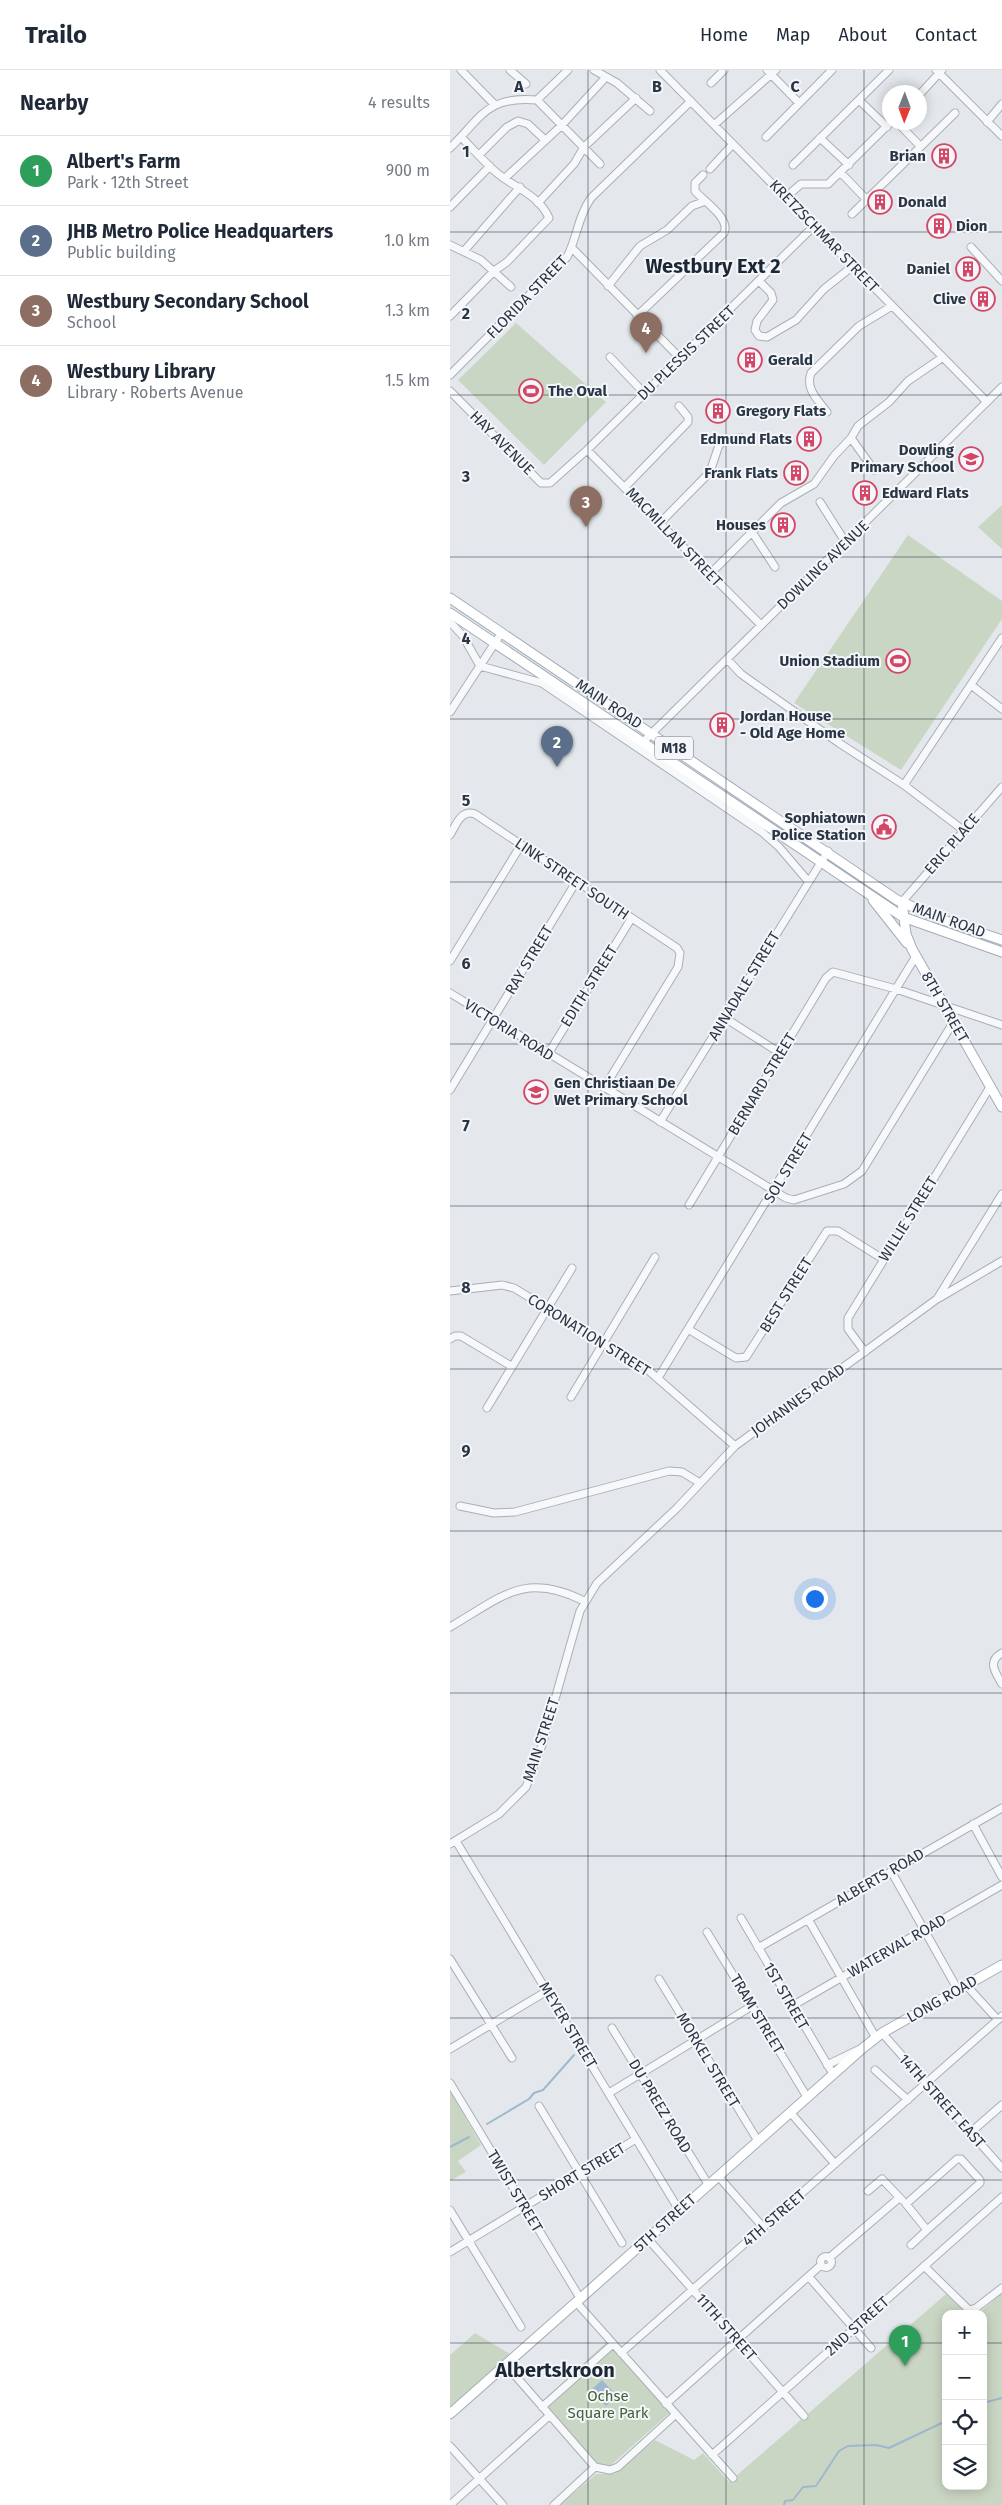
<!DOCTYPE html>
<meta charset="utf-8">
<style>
:root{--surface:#fff;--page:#f2f2f3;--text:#1f2937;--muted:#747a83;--line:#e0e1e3;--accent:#7c3aed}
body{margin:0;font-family:"Fira Sans",sans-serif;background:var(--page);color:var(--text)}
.controls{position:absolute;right:15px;bottom:15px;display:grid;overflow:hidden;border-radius:10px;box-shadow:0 2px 12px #0003}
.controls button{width:45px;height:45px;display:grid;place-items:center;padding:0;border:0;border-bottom:1px solid var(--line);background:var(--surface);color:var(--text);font:25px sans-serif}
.compass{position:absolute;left:432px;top:15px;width:45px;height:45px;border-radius:50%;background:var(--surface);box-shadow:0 2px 12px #0003;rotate:181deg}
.you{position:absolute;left:364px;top:1528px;width:18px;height:18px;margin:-12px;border:4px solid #fff;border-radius:50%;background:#1a73e8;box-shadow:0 0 0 8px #1a73e833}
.badge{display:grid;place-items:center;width:32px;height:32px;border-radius:50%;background:var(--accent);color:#fff;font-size:16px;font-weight:700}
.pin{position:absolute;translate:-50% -41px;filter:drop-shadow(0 1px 2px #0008)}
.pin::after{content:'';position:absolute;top:26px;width:18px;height:15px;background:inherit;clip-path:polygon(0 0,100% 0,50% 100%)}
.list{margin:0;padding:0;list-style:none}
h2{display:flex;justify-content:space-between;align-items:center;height:65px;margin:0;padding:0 20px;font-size:21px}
h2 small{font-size:16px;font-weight:400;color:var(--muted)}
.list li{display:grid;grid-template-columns:32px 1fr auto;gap:15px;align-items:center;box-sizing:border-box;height:70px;padding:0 20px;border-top:1px solid var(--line)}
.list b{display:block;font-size:19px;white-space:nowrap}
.list p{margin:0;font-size:16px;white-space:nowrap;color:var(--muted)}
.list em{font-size:16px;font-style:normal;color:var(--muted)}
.icon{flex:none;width:28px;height:28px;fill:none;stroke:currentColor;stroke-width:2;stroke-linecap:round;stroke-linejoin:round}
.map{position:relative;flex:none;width:552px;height:2435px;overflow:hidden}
header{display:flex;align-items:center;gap:30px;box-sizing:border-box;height:70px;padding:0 25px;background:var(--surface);border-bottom:1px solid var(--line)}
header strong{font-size:24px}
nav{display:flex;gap:28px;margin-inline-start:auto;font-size:18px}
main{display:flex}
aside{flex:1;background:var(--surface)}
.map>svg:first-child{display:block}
.green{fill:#cad6c4}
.water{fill:#9eb8cd}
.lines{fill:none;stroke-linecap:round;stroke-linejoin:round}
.stream{stroke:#9eb8cd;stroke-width:2}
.minor-casing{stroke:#a8afb7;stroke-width:9}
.major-casing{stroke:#a2adb8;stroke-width:11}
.minor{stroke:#f7f8fa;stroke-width:7}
.major{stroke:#fff;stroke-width:9}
.grid{fill:none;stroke:#2a3645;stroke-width:1;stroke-opacity:0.55}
.labels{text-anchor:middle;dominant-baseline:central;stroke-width:4;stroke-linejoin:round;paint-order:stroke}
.shield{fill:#f4f6f9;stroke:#67707b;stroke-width:1}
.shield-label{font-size:14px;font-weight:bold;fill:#2a3645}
.poi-label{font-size:15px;font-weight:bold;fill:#2a3645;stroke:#f4f6f9;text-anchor:end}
.street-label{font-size:15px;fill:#2a3645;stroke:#f4f6f9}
.park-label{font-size:15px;fill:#426237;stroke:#f4f6f9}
.district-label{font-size:20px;font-weight:bold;fill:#1c2736;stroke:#f4f6f9}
.grid-label{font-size:16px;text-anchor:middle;font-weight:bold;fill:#2a3645;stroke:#f4f6f9;stroke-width:4;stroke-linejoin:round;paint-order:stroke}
</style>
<header>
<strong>Trailo</strong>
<nav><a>Home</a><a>Map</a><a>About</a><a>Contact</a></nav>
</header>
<main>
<aside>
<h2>Nearby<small>4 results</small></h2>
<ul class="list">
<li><span class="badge" style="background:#2e9e5b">1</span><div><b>Albert's Farm</b><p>Park · 12th Street</p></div><em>900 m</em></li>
<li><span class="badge" style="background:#5c6f8a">2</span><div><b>JHB Metro Police Headquarters</b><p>Public building</p></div><em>1.0 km</em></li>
<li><span class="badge" style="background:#8d6e63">3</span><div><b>Westbury Secondary School</b><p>School</p></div><em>1.3 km</em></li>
<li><span class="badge" style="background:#8d6e63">4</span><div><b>Westbury Library</b><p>Library · Roberts Avenue</p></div><em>1.5 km</em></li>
</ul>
</aside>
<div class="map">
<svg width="552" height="2435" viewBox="0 0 552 2435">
<rect width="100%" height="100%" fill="#e4e8ec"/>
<!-- green -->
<path class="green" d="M 66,253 L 156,332 L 94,395 L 8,310 Z
M 552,435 L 552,479 L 528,457 Z
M 458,465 L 552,531 L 552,549 L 451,700 L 344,633 Z
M 0,2021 L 31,2075 L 8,2091 L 16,2102 L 0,2111 Z
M 552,2223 L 552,2435 L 110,2435 L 146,2404 L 164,2404 L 205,2370 L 244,2390 L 253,2383 L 279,2412 L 496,2224 L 517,2244 L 496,2244 L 496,2416 L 533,2416 L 533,2244 L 528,2244 Z
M 25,2263 L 60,2284 L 0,2338 L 0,2285 Z
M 161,2268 L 225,2338 L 160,2396 L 142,2394 L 90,2333 Z"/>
<!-- water -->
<path class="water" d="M 152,2310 L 167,2326 L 156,2336 L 141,2320 Z"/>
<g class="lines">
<!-- stream -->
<path class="stream" d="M 37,2054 L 79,2029 L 84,2023 L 93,2020 L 124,1985
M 0,2077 L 19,2067
M 533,2333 L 552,2328
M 334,2435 L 335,2431 L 343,2430 L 353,2417 L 366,2416 L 389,2381 L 398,2376 L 426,2375 L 439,2378 L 496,2351"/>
<!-- minor casing -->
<g class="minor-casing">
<path id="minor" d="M 11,0 L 44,34
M 60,0 L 76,14
M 144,0 L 167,13 L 200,41
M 210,0 L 537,332
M 317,0 L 349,33
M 486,0 L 552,66
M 261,13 L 274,0
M 470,24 L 492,0
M 87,30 L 150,94
M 409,30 L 437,57
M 447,52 L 470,76
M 537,52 L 552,34
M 264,55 L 326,0
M 316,67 L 382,0
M 370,68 L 399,95
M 0,78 C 33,46 36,26 87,30 L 118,0
M 29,85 L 57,57 L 68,51 L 78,54 L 94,69
M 343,95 L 439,0
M 260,99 L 283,74
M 391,103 L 417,130
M 55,108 L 112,55 L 156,7
M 336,127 L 351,114 L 378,114 L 441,52
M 88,133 L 124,94 L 134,77 L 186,28
M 0,137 L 40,96
M 402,144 L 505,43
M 0,175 L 31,190 L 61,217
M 521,177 L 552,211
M 122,178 L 230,288
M 14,181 L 70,117
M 309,211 L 321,223 L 323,230 L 307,251 L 305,260 L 309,266 L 317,267 L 346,250 L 374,219 L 403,196
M 158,216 L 190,176 L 217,160 L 242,136 L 253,132
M 0,246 L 44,201 L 57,192 L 99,148 C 89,125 65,118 47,103 C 34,92 23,79 11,67
M 187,246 L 274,163 C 281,148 253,131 245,121 L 245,113 L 253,105
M 160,287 L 194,323
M 0,305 L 117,187 C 127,168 128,146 141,128 L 241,31
M 0,321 L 91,413 L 100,413 L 137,380 L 363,157
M 377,342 C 368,330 355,319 361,303 L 409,256 L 442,236
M 137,380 L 311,555
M 424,400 L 401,368 L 408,356 L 439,332 L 458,311 L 493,287
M 175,417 L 238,352 L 238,347 L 229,336
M 370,432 L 396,473
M 210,453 L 260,402 L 269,375 L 277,369 L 292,368
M 302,462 L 325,497
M 260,504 L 331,433 L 364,414 L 384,386 L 401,368
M 0,552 L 13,566 L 30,596 L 92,613 L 312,762 L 329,777 L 358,811
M 277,589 L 291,604 L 389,673 L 454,715 L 513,760
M 521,615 L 552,639
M 0,642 L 52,562
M 193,672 L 552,317
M 454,715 L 552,568
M 0,765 C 6,755 11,739 25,744 L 227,878 L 230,883 L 228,897 L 154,1018
M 452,832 L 552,717
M 0,891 L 71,775
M 0,923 L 336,1128 L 344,1130 L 394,1114 L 412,1101 L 504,951
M 275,948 L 330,983
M 98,984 L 181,849
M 0,1020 L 126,812
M 210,1052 L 378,781
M 239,1135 L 376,908 L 383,902 L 446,919 L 552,955
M 0,1221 L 52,1215 L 64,1218 L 198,1300 L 285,1376
M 489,1228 L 552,1191
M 238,1259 L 286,1288 L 296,1287 L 377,1161 L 388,1161 L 433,1189
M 0,1269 L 5,1266 L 11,1266 L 61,1296
M 415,1282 L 398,1259 L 398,1248 L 540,1017
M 208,1308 L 466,886
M 121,1327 L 205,1187
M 37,1338 L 122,1198
M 10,1436 L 44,1443 L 65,1442 L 219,1401 L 232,1402 L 250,1413
M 0,1557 C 52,1527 74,1501 134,1531
M 552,1583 C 537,1591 545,1602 552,1614
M 523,1754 L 552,1807
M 6,1771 L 229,2140
M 0,1774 L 49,1744 L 76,1717 L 92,1675 L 130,1541 L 147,1513 L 227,1438 L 285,1376 L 487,1229 L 552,1124
M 441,1801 L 508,1920
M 291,1848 L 383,2004
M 358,1849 L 426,1968
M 257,1862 L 357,2027
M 308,1878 L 552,1738
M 0,1889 L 62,1988
M 209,1909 L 308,2071
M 516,1915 L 548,1950
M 342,1936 L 552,1815
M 162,1958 L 258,2114
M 432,1963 L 552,2098
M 0,1979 L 97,1921
M 377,1995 L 408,1980
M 425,2000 L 458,2030
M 0,2013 L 130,2228
M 159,2023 L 302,1936
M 89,2036 L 172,2173
M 340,2042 L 385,2094
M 520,2063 L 552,2035
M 507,2089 L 511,2089 L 530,2110 L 530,2113 L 477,2160 L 456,2134 Z
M 268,2106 L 313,2157
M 418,2121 L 432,2109 L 452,2130
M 0,2140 L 71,2257
M 198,2169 L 354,2346
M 461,2175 L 477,2160
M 0,2182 L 186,2069
M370.5 2192a5.5 5.5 0 1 1 11 0a5.5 5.5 0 1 1-11 0Z
M 379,2188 L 449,2128
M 474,2196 L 519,2240 L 526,2238 L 552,2218
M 359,2207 L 421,2278
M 126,2232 L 283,2408
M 171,2283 L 552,1946
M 56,2295 L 145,2397
M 216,2334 L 371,2195
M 92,2337 L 163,2274
M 0,2376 L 53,2435
M 262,2385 L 552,2127
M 0,2435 L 99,2346
M 104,2435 L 145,2397 L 160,2400 L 168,2397 L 226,2344"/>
</g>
<!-- major casing -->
<g class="major-casing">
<path id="major" d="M 0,528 L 447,830 L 493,850 L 552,870
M 0,543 L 453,847 L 552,882
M 423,830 L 457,873
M 452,832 L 456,864 L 462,879 L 552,1037
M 0,2344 L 413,1978 L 432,1963 L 552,1895"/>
</g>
<!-- minor -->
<use href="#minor" class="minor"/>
<!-- major -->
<use href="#major" class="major"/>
</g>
<!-- grid -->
<path class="grid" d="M 138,0 L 138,2435M 276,0 L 276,2435M 414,0 L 414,2435M 0,162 L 552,162M 0,325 L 552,325M 0,487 L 552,487M 0,649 L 552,649M 0,812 L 552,812M 0,974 L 552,974M 0,1136 L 552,1136M 0,1299 L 552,1299M 0,1461 L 552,1461M 0,1623 L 552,1623M 0,1786 L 552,1786M 0,1948 L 552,1948M 0,2110 L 552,2110M 0,2273 L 496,2273M 533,2273 L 552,2273"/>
<!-- icons -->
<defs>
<g id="building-ring" transform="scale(1.25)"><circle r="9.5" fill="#f4f6f9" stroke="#d44665" stroke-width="1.5"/><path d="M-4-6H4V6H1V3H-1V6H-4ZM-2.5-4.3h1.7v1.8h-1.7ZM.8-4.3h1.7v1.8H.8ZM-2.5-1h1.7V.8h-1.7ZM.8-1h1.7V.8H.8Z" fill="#d44665"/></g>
<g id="stadium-ring" transform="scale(1.25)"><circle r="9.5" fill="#f4f6f9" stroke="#d44665" stroke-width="1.5"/><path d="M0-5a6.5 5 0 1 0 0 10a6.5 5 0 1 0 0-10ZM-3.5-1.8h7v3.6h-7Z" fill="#d44665"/></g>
<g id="school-ring" transform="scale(1.25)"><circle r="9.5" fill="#f4f6f9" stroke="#d44665" stroke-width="1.5"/><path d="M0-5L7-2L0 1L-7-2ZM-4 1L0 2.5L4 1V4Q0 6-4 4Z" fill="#d44665"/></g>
<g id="civic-ring" transform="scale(1.25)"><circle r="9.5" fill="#f4f6f9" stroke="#d44665" stroke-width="1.5"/><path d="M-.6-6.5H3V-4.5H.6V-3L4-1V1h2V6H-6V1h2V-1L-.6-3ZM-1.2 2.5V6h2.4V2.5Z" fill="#d44665"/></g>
</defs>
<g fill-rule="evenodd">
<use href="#building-ring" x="494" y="86"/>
<use href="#building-ring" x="430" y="132"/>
<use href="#building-ring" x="489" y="156"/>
<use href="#building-ring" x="518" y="199"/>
<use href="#building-ring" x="533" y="229"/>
<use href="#building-ring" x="300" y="290"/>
<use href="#stadium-ring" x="81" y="321"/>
<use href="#building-ring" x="268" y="341"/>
<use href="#building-ring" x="359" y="369"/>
<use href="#school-ring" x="521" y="389"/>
<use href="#building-ring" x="346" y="403"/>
<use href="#building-ring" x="415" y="423"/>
<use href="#building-ring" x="333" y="455"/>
<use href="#stadium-ring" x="448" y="591"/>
<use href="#building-ring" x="272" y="655"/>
<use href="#civic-ring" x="434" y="757"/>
<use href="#school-ring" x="86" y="1022"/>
</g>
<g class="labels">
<!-- shield labels -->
<rect class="shield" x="205" y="666.5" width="38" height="23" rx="4"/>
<g class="shield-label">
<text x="224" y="678">M18</text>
</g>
<!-- poi labels -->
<g class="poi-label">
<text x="476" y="86">Brian</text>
<text x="448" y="132" text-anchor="start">Donald</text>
<text x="506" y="156" text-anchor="start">Dion</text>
<text x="500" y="199">Daniel</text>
<text x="516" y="229">Clive</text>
<text x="318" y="290" text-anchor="start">Gerald</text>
<text x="98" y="321" text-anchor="start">The Oval</text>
<text x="286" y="341" text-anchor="start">Gregory Flats</text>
<text x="342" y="369">Edmund Flats</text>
<text x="504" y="380">Dowling<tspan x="504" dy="17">Primary School</tspan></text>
<text x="328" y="403">Frank Flats</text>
<text x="432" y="423" text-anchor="start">Edward Flats</text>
<text x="316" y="455">Houses</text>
<text x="430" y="591">Union Stadium</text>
<text x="290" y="646" text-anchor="start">Jordan House<tspan x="290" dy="17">- Old Age Home</tspan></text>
<text x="416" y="748">Sophiatown<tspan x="416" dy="17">Police Station</tspan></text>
<text x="104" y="1013" text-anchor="start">Gen Christiaan De<tspan x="104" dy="17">Wet Primary School</tspan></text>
</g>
<!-- street labels -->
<g class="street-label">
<text transform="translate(374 166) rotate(46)">KRETZSCHMAR STREET</text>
<text transform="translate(77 227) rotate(-46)">FLORIDA STREET</text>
<text transform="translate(236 283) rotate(-44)">DU PLESSIS STREET</text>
<text transform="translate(52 373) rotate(45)">HAY AVENUE</text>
<text transform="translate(224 467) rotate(46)">MACMILLAN STREET</text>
<text transform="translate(373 495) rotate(-44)">DOWLING AVENUE</text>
<text transform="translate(159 634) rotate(34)">MAIN ROAD</text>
<text transform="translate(502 774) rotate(-49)">ERIC PLACE</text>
<text transform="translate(122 809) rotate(34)">LINK STREET SOUTH</text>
<text transform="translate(499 850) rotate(20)">MAIN ROAD</text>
<text transform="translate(79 890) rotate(-59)">RAY STREET</text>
<text transform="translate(139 916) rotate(-58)">EDITH STREET</text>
<text transform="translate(294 916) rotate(-59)">ANNADALE STREET</text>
<text transform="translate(495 937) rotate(60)">8TH STREET</text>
<text transform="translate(59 960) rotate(32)">VICTORIA ROAD</text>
<text transform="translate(312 1014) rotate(-59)">BERNARD STREET</text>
<text transform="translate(338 1098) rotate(-59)">SOL STREET</text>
<text transform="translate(458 1149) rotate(-58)">WILLIE STREET</text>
<text transform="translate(336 1225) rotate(-58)">BEST STREET</text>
<text transform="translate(139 1265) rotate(32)">CORONATION STREET</text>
<text transform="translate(348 1330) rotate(-36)">JOHANNES ROAD</text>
<text transform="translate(91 1670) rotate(-72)">MAIN STREET</text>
<text transform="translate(430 1807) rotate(-30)">ALBERTS ROAD</text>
<text transform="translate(447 1876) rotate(-30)">WATERVAL ROAD</text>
<text transform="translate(336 1926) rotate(60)">1ST STREET</text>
<text transform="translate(492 1929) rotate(-30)">LONG ROAD</text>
<text transform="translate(307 1944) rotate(59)">TRAM STREET</text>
<text transform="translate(118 1955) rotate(59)">MEYER STREET</text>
<text transform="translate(258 1990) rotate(59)">MORKEL STREET</text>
<text transform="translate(492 2031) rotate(48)">14TH STREET EAST</text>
<text transform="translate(210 2036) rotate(59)">DU PREEZ ROAD</text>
<text transform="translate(132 2102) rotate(-31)">SHORT STREET</text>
<text transform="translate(65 2121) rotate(59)">TWIST STREET</text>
<text transform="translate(324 2148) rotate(-41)">4TH STREET</text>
<text transform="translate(215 2153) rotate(-42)">5TH STREET</text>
<text transform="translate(407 2256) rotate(-42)">2ND STREET</text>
<text transform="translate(276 2257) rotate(49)">11TH STREET</text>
</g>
<!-- park labels -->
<g class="park-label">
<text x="158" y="2326">Ochse<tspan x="158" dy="17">Square Park</tspan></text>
</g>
<!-- district labels -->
<g class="district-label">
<text x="263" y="196">Westbury Ext 2</text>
<text x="105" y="2300">Albertskroon</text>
</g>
</g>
<g class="grid-label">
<text x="69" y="22">A</text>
<text x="207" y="22">B</text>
<text x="345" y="22">C</text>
<text x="16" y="87">1</text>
<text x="16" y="249">2</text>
<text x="16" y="412">3</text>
<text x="16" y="574">4</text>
<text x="16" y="736">5</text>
<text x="16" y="899">6</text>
<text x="16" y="1061">7</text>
<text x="16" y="1223">8</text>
<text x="16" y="1386">9</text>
</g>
</svg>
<div class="controls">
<button>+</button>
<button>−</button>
<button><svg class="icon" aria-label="locate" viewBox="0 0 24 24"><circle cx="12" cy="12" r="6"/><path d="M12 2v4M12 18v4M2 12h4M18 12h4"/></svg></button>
<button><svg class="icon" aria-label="layers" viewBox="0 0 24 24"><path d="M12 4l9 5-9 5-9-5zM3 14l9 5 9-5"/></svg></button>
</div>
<svg class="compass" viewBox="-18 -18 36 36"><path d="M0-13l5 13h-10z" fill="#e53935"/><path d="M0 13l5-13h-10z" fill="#747a83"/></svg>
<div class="you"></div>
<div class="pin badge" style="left:455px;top:2296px;background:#2e9e5b">1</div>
<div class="pin badge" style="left:107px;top:697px;background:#5c6f8a">2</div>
<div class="pin badge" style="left:136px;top:457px;background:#8d6e63">3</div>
<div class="pin badge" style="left:196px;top:283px;background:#8d6e63">4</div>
</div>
</main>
